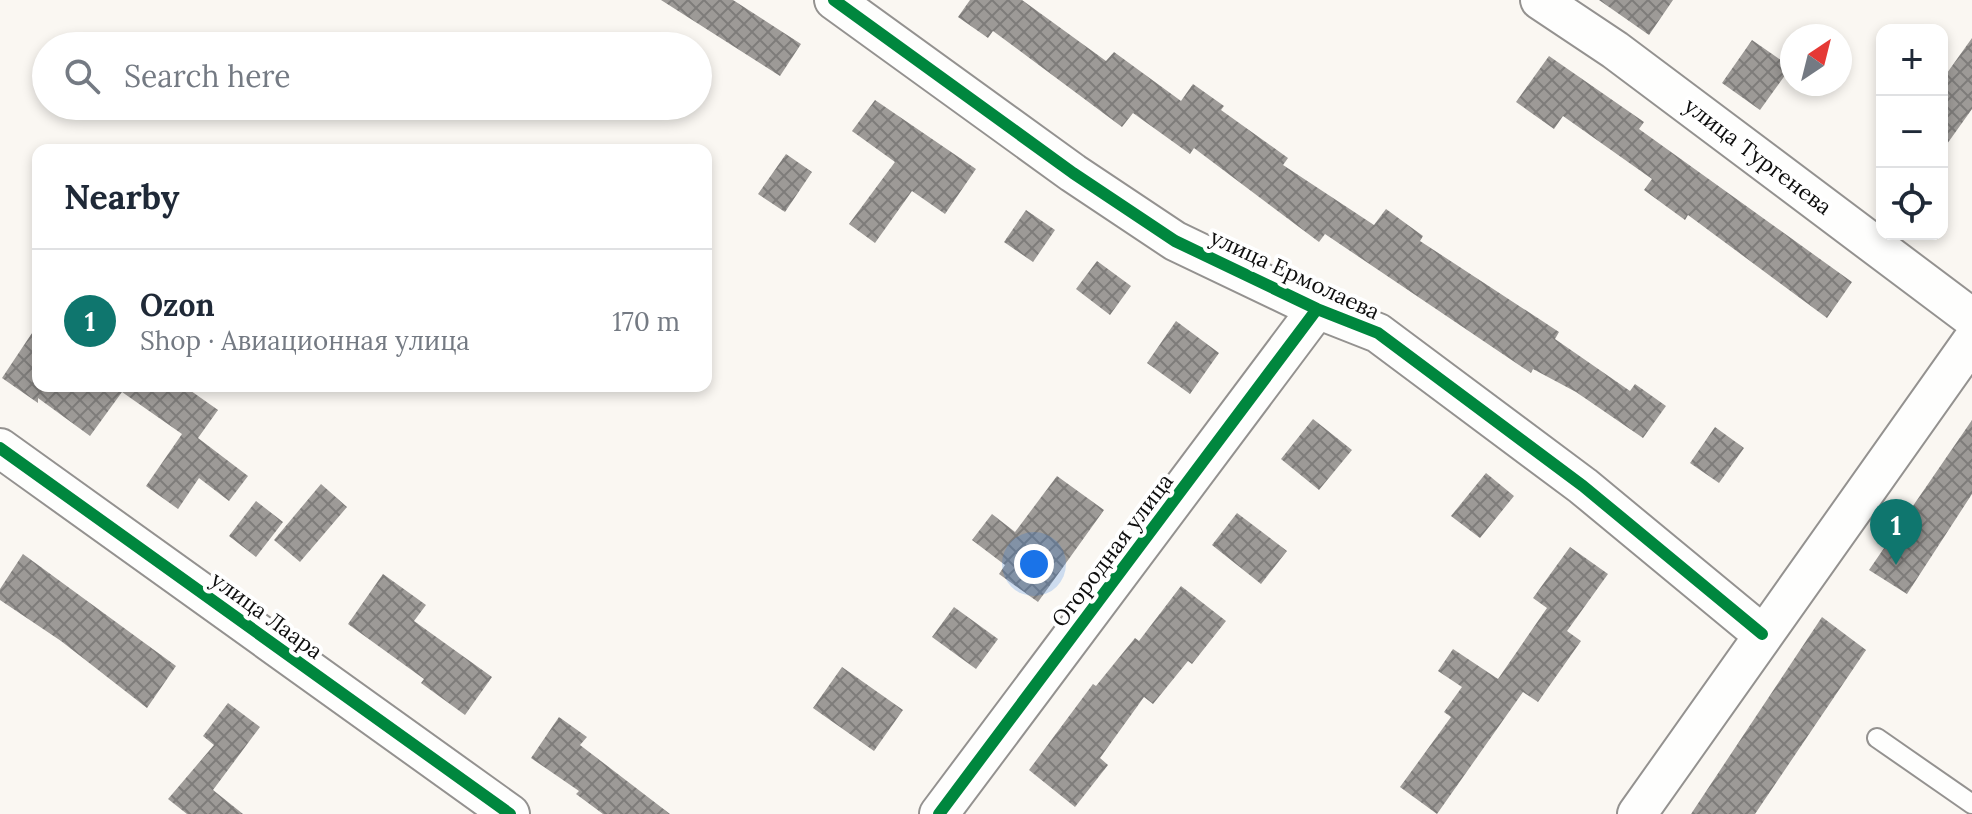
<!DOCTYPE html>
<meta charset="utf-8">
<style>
:root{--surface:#fff;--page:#f6f6f7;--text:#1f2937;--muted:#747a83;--line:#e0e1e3;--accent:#0f766e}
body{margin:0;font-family:Lora,serif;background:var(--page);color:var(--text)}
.controls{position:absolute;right:24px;top:24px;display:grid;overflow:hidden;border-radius:16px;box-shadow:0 4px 12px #0003}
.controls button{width:72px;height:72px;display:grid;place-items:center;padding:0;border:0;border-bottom:2px solid var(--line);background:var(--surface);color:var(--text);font:40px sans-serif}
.compass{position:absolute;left:1780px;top:24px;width:72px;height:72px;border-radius:50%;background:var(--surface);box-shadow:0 4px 12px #0003;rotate:35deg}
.you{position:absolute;left:1034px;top:564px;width:28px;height:28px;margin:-20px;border:6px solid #fff;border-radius:50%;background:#1a73e8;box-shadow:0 0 0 12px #1a73e833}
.badge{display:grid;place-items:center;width:52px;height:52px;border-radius:50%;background:var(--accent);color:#fff;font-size:26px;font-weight:700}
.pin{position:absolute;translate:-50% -66px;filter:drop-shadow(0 2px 4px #0008)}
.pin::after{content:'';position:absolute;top:42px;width:28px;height:24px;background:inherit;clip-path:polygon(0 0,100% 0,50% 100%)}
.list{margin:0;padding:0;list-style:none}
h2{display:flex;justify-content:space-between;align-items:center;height:104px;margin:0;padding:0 32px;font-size:34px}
h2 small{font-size:26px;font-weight:400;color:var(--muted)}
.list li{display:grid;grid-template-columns:52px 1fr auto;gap:24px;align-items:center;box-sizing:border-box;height:144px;padding:0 32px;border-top:2px solid var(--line)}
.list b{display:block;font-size:30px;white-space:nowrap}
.list p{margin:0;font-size:26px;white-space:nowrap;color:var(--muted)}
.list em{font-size:26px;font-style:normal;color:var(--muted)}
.icon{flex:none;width:44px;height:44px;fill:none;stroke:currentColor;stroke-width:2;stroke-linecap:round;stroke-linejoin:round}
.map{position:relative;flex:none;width:1972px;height:814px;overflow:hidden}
.search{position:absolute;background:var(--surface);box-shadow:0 4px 12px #0003;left:32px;top:32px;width:680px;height:88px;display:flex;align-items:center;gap:20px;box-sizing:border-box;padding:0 28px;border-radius:44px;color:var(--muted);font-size:30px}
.panel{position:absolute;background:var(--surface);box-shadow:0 4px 12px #0003;left:32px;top:144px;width:680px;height:248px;border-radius:16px}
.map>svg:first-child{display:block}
.building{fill:url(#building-cross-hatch)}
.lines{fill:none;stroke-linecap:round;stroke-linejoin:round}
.lane-casing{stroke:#949290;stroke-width:22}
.street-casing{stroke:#949290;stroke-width:42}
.lane{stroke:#fefefd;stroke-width:18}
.street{stroke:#fefefd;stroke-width:38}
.cycleway-casing{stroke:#fff;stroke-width:17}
.cycleway{stroke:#00873e;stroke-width:12}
.labels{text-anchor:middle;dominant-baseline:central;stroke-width:8;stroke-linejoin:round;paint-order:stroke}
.street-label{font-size:22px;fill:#0d0d0d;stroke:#fff}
</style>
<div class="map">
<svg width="1972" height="814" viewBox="0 0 1972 814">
<defs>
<pattern id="building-cross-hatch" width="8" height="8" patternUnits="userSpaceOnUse" patternTransform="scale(2)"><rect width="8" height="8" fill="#9d9a97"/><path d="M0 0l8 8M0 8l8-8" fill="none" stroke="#7e7c7a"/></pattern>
</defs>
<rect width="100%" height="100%" fill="#faf7f2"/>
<!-- building -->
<path class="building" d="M 661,0 L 733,0 L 801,44 L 780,76 Z
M 970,0 L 1022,0 L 1106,61 L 1114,52 L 1181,101 L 1193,84 L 1224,106 L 1221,110 L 1288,158 L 1283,165 L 1374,225 L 1386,209 L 1423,236 L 1420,241 L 1559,332 L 1555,339 L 1630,391 L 1635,384 L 1666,406 L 1643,438 L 1576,392 L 1533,369 L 1531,373 L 1325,234 L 1319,242 L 1194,148 L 1190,154 L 1133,113 L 1122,127 L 993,31 L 988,38 L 958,17 Z
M 1599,0 L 1673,0 L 1649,35 Z
M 1972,38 L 1972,109 L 1942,151 L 1942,80 Z
M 1752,40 L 1791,67 L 1760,110 L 1722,83 Z
M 1549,56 L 1644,122 L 1639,129 L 1852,282 L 1827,318 L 1688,215 L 1685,220 L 1644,190 L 1652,179 L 1563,116 L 1554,129 L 1516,102 Z
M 875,100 L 976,169 L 945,214 L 912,191 L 875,243 L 849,224 L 895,162 L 852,131 Z
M 786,154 L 812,172 L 785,212 L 758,194 Z
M 1026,210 L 1055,230 L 1033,262 L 1004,242 Z
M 1097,261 L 1131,286 L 1110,315 L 1076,289 Z
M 1176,321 L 1219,353 L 1190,394 L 1147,363 Z
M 38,324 L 38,386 L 184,386 L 218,410 L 198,438 L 248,476 L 229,501 L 199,478 L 178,509 L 146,486 L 182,434 L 122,392 L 90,436 L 38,398 L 38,403 L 2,378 Z
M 1313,419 L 1352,450 L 1319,490 L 1281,459 Z
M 1972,420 L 1972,494 L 1907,594 L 1869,570 Z
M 1715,427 L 1744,448 L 1719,483 L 1690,463 Z
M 1486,473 L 1514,496 L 1480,538 L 1451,516 Z
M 1057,476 L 1104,510 L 1038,602 L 999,574 L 1005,565 L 972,540 L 992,514 L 1015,532 Z
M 321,484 L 347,507 L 300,562 L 274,540 Z
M 256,501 L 283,522 L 256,557 L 229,536 Z
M 1237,513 L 1287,551 L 1261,584 L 1212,545 Z
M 1570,547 L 1608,574 L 1567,631 L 1581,641 L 1538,702 L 1523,692 L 1437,814 L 1400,787 L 1451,717 L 1444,712 L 1462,687 L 1438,671 L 1453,649 L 1498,679 L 1547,608 L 1533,598 Z
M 23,554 L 176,666 L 147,708 L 61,641 L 0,600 L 0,589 Z
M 383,574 L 426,605 L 414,621 L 492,677 L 465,715 L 421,683 L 424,679 L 348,624 Z
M 1181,586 L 1226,621 L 1192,664 L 1188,661 L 1153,704 L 1144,697 L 1100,758 L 1108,765 L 1075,807 L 1029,770 L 1093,684 L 1096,686 L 1135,638 L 1139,641 Z
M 954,607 L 998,639 L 976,669 L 932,637 Z
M 1822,617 L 1866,650 L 1755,814 L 1691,814 Z
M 842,667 L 903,710 L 874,751 L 813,708 Z
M 228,703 L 260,727 L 213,790 L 243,814 L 187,814 L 168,799 L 214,745 L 203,736 Z
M 559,717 L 587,737 L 580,745 L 670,814 L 603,814 L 576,794 L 579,791 L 531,758 Z"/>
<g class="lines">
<!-- lane casing -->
<g class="lane-casing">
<path id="lane" d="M 1877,738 L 1972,804"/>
</g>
<!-- street casing -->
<g class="street-casing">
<path id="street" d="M 834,0 L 1073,173 L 1175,241 L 1317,309 L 1378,333 L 1583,486 L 1762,634
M 1540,0 L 1615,50 L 1972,318
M 0,448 L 510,814
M 939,814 L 1317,309
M 1637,814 L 1972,341"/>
</g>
<!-- lane -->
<use href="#lane" class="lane"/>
<!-- street -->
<use href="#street" class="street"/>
<!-- cycleway casing -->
<g class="cycleway-casing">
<path id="cycleway" d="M 834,0 L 1073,173 L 1175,241 L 1317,309 L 1378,333 L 1583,486 L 1762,634
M 0,448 L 510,814
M 939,814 L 1317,309"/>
</g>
<!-- cycleway -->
<use href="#cycleway" class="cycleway"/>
</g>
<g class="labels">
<!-- street labels -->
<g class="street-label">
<text transform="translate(1758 156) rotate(37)">улица Тургенева</text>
<text transform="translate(1295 274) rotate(25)">улица Ермолаева</text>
<text transform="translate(1112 550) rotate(-53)">Огородная улица</text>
<text transform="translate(267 615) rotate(36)">улица Лаара</text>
</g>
</g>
</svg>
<div class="controls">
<button>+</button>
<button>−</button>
<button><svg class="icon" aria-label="locate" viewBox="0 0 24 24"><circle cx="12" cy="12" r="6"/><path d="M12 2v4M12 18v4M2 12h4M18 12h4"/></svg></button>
</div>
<svg class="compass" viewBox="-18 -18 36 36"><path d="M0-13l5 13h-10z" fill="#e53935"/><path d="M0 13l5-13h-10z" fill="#747a83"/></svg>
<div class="you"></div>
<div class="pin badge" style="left:1896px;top:565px">1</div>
<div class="search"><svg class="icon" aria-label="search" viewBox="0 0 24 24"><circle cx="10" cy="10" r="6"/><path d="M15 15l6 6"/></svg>Search here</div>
<section class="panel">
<h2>Nearby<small></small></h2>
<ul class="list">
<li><span class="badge">1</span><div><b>Ozon</b><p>Shop · Авиационная улица</p></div><em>170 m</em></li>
</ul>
</section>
</div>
